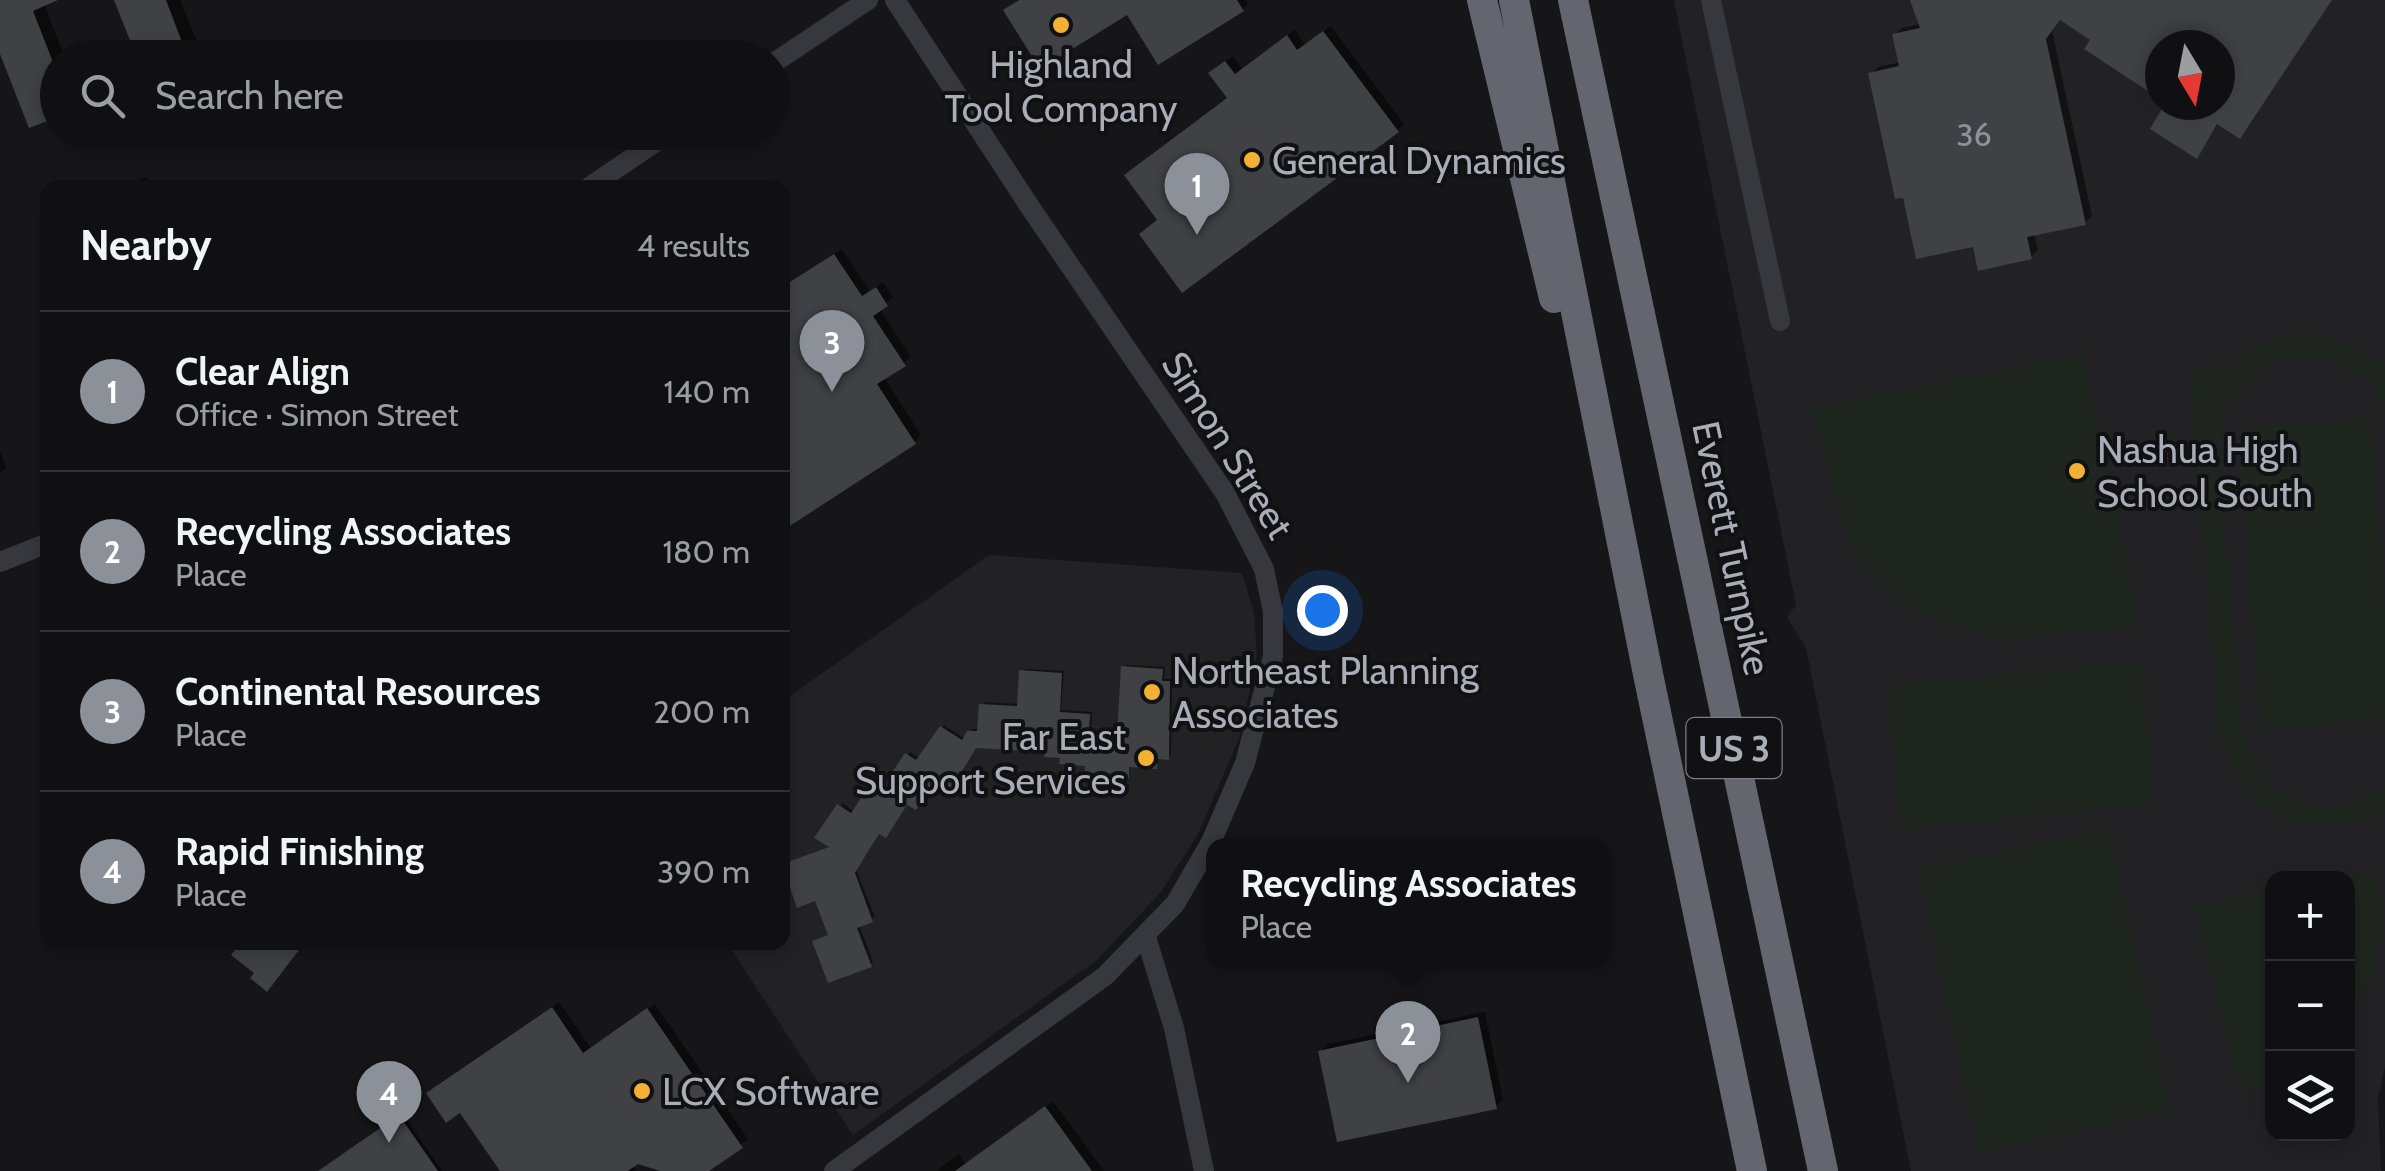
<!DOCTYPE html>
<meta charset="utf-8">
<style>
:root{--surface:#101012;--page:#19191b;--text:#f1f3f6;--muted:#9c9d9f;--line:#303032;--accent:#8c9099}
body{margin:0;font-family:Cabin,sans-serif;background:var(--page);color:var(--text)}
.controls{position:absolute;right:30px;bottom:30px;display:grid;overflow:hidden;border-radius:20px;box-shadow:0 5px 15px #0003}
.controls button{width:90px;height:90px;display:grid;place-items:center;padding:0;border:0;border-bottom:2px solid var(--line);background:var(--surface);color:var(--text);font:50px sans-serif}
.compass{position:absolute;left:2145px;top:30px;width:90px;height:90px;border-radius:50%;background:var(--surface);box-shadow:0 5px 15px #0003;rotate:170deg}
.you{position:absolute;left:1322px;top:610px;width:35px;height:35px;margin:-25px;border:8px solid #fff;border-radius:50%;background:#1a73e8;box-shadow:0 0 0 15px #1a73e833}
.badge{display:grid;place-items:center;width:65px;height:65px;border-radius:50%;background:var(--accent);color:#fff;font-size:32px;font-weight:700}
.pin{position:absolute;translate:-50% -82px;filter:drop-shadow(0 2px 5px #0008)}
.pin::after{content:'';position:absolute;top:52px;width:35px;height:30px;background:inherit;clip-path:polygon(0 0,100% 0,50% 100%)}
.popup{position:absolute;left:1206px;top:838px;width:405px;height:130px;box-sizing:border-box;display:grid;place-content:center;border-radius:20px;background:var(--surface);filter:drop-shadow(0 2px 8px #0005);font-size:32px;white-space:nowrap;color:var(--muted)}
.popup b{font-size:38px;color:var(--text)}
.popup::after{content:'';position:absolute;left:50%;top:100%;margin-left:-20px;border:20px solid transparent;border-top-color:var(--surface)}
.list{margin:0;padding:0;list-style:none}
h2{display:flex;justify-content:space-between;align-items:center;height:130px;margin:0;padding:0 40px;font-size:42px}
h2 small{font-size:32px;font-weight:400;color:var(--muted)}
.list li{display:grid;grid-template-columns:65px 1fr auto;gap:30px;align-items:center;box-sizing:border-box;height:160px;padding:0 40px;border-top:2px solid var(--line)}
.list b{display:block;font-size:38px;white-space:nowrap}
.list p{margin:0;font-size:32px;white-space:nowrap;color:var(--muted)}
.list em{font-size:32px;font-style:normal;color:var(--muted)}
.icon{flex:none;width:55px;height:55px;fill:none;stroke:currentColor;stroke-width:2;stroke-linecap:round;stroke-linejoin:round}
.map{position:relative;flex:none;width:2385px;height:1171px;overflow:hidden}
.search{position:absolute;background:var(--surface);box-shadow:0 5px 15px #0003;left:40px;top:40px;width:750px;height:110px;display:flex;align-items:center;gap:25px;box-sizing:border-box;padding:0 35px;border-radius:55px;color:var(--muted);font-size:38px}
.panel{position:absolute;background:var(--surface);box-shadow:0 5px 15px #0003;left:40px;top:180px;width:750px;height:770px;border-radius:20px}
.map>svg:first-child{display:block}
.built{fill:#222225;fill-rule:evenodd}
.green{fill:#1e261f}
.shadow{fill:#0007}
.building{fill:#404145}
.lines{fill:none;stroke-linecap:round;stroke-linejoin:round}
.minor{stroke:#37383d;stroke-width:20}
.highway{stroke:#63666e;stroke-width:30}
.poi-dot{fill:#f2b134;stroke:#111113;stroke-width:4}
.labels{text-anchor:middle;dominant-baseline:central;stroke-width:8;stroke-linejoin:round;paint-order:stroke}
.number-label{font-size:32px;fill:#8e929b}
.shield{fill:#111113;stroke:#7b7e86;stroke-width:2.5}
.shield-label{font-size:35px;font-weight:bold;fill:#a8adb8}
.poi-label{font-size:38px;fill:#a8adb8;stroke:#111113;text-anchor:start}
.street-label{font-size:38px;fill:#a8adb8;stroke:#111113}
</style>
<div class="map">
<svg width="2385" height="1171" viewBox="0 0 2385 1171">
<rect width="100%" height="100%" fill="#161618"/>
<!-- built -->
<path class="built" d="M 1674,0 L 2385,0 L 2385,1067 L 2378,1098 L 2381,1171 L 1911,1171 L 1806,648 L 1787,617 L 1796,605 ZM 2160,45 L 2220,45 L 2220,105 L 2160,105 ZM 2272,878 L 2348,878 L 2348,1134 L 2272,1134 Z
M 989,555 L 1242,573 L 1254,613 L 1257,655 L 1240,736 L 1198,834 L 1161,892 L 1097,960 L 853,1135 L 727,943 L 782,942 L 783,701 Z"/>
<!-- green -->
<path class="green" d="M 2297,334 C 2331,334 2361,343 2385,368 L 2385,407 C 2339,321 2219,353 2218,448 L 2244,743 C 2265,806 2333,824 2385,786 L 2385,810 C 2309,850 2232,810 2218,726 L 2190,370 L 2213,368 L 2215,381 C 2236,353 2263,339 2297,334 Z
M 2083,354 L 2140,626 L 2004,639 L 1930,619 L 1901,602 L 1867,569 L 1848,539 L 1811,408 Z
M 2370,418 L 2385,605 L 2385,719 L 2261,729 L 2237,429 Z
M 2141,661 L 2155,805 L 1901,829 L 1887,686 Z
M 2109,828 L 2170,1110 L 1979,1152 L 1918,869 Z
M 2377,872 C 2385,926 2382,974 2348,1018 L 2348,878 L 2343,878 Z
M 2272,891 L 2272,1082 L 2239,1092 L 2195,906 Z"/>
<!-- shadow -->
<path class="shadow" d="M 0,0 L 54,0 L 44,4 L 65,58 L 58,58 L 58,129 L 52,116 L 0,47 Z
M 117,0 L 180,0 L 200,49 L 191,58 L 125,58 L 137,53 Z
M 1020,0 L 1246,0 L 1248,4 L 1243,9 L 1128,12 Z
M 1915,0 L 2332,0 L 2247,129 L 2240,136 L 2219,122 L 2196,156 L 2167,105 L 2220,105 L 2220,45 L 2160,45 L 2160,96 L 2093,39 L 2061,17 L 2052,31 L 2092,216 L 2085,223 L 2034,233 L 2038,250 L 2031,257 L 1975,244 L 1871,74 L 1878,67 L 1901,62 L 1895,35 L 1902,28 L 1921,24 Z
M 1331,26 L 1404,124 L 1397,130 L 1160,219 L 1230,97 L 1218,66 L 1233,56 L 1242,69 L 1295,30 L 1305,45 Z
M 147,177 L 150,188 L 119,188 Z
M 842,249 L 870,291 L 883,282 L 893,297 L 880,309 L 911,357 L 884,377 L 921,435 L 915,442 L 782,288 Z
M 0,450 L 6,469 L 0,473 Z
M 1126,665 L 1165,667 L 1164,679 L 1172,679 L 1171,755 L 1168,758 L 1159,757 L 1156,766 L 1131,765 L 1128,775 L 1047,749 L 977,746 L 962,769 L 967,773 L 958,787 L 935,777 L 879,831 L 856,869 L 875,917 L 859,925 L 873,962 L 870,965 L 831,934 L 817,898 L 786,863 L 832,846 L 842,803 L 855,812 L 875,781 L 878,778 L 887,784 L 910,752 L 920,759 L 944,725 L 965,739 L 973,729 L 980,729 L 984,702 L 1020,704 L 1024,669 L 1064,671 L 1061,710 L 1092,712 L 1091,730 L 1120,732 Z
M 559,1002 L 591,1048 L 655,1004 L 748,1139 L 705,1171 L 663,1171 L 629,1160 L 636,1171 L 503,1171 L 461,1110 L 436,1086 Z
M 1485,1012 L 1503,1100 L 1496,1106 L 1321,1051 L 1327,1044 Z
M 1053,1101 L 1104,1171 L 936,1171 L 959,1154 L 966,1164 Z
M 403,1114 L 442,1171 L 321,1171 Z"/>
<!-- building -->
<path class="building" d="M 0,0 L 58,0 L 33,11 L 58,75 L 58,117 L 29,128 L 0,54 Z
M 114,0 L 166,0 L 188,58 L 137,58 Z
M 1019,0 L 1237,0 L 1244,11 L 1158,65 L 1127,15 L 1040,69 L 1003,10 Z
M 1910,0 L 2332,0 L 2240,139 L 2217,124 L 2197,159 L 2150,129 L 2164,105 L 2220,105 L 2220,45 L 2160,45 L 2160,99 L 2084,49 L 2090,40 L 2060,20 L 2046,39 L 2086,225 L 2027,237 L 2032,259 L 1978,271 L 1973,247 L 1916,259 L 1903,198 L 1895,199 L 1868,73 L 1899,66 L 1892,34 L 1920,28 Z
M 1323,31 L 1399,132 L 1182,293 L 1139,234 L 1157,220 L 1124,175 L 1227,98 L 1208,73 L 1225,61 L 1235,74 L 1287,35 L 1297,50 Z
M 834,254 L 862,296 L 876,287 L 888,306 L 873,316 L 906,366 L 877,384 L 916,444 L 782,531 L 782,287 Z
M 1121,666 L 1163,669 L 1162,681 L 1170,681 L 1169,760 L 1157,759 L 1157,769 L 1129,767 L 1129,778 L 1084,775 L 1085,766 L 1059,764 L 1060,758 L 1044,757 L 1045,752 L 976,748 L 961,773 L 966,776 L 955,793 L 935,780 L 916,810 L 907,805 L 886,838 L 879,834 L 867,853 L 855,873 L 873,922 L 857,928 L 872,967 L 828,983 L 812,941 L 828,935 L 815,901 L 797,908 L 782,864 L 829,847 L 814,838 L 837,804 L 851,813 L 873,780 L 883,786 L 905,753 L 916,760 L 940,726 L 962,740 L 967,731 L 977,731 L 979,704 L 1017,706 L 1019,670 L 1062,673 L 1060,712 L 1090,714 L 1089,732 L 1117,734 Z
M 241,942 L 305,942 L 267,992 L 250,978 L 254,973 L 231,955 Z
M 552,1007 L 583,1053 L 647,1008 L 743,1148 L 709,1171 L 660,1171 L 638,1164 L 628,1171 L 500,1171 L 460,1113 L 446,1123 L 426,1093 Z
M 1478,1017 L 1497,1109 L 1337,1142 L 1318,1051 Z
M 1045,1106 L 1092,1171 L 955,1171 Z
M 399,1115 L 438,1171 L 318,1171 Z"/>
<g class="lines">
<!-- minor -->
<path class="minor" d="M 1711,0 L 1780,321
M 772,64 L 868,0
M 588,188 L 670,132
M 0,562 L 48,543
M 1146,937 L 1174,1028 L 1204,1171
M 834,1171 L 1105,976 L 1175,904 L 1211,842 L 1245,763 L 1273,656 L 1273,612 L 1264,569 L 1225,493 L 1030,207 L 895,0"/>
<!-- highway -->
<path class="highway" d="M 1482,0 L 1554,298
M 1514,0 L 1648,674 L 1752,1171
M 1573,0 L 1823,1171"/>
</g>
<!-- markers -->
<g class="poi-dot">
<circle cx="1061" cy="25" r="10"/>
<circle cx="1252" cy="160" r="10"/>
<circle cx="2077" cy="471" r="10"/>
<circle cx="1152" cy="692" r="10"/>
<circle cx="1146" cy="758" r="10"/>
<circle cx="642" cy="1091" r="10"/>
</g>
<g class="labels">
<!-- number labels -->
<g class="number-label">
<text x="1974" y="134">36</text>
</g>
<!-- shield labels -->
<rect class="shield" x="1686.5" y="718" width="95" height="60" rx="8"/>
<g class="shield-label">
<text x="1734" y="748">US 3</text>
</g>
<!-- poi labels -->
<g class="poi-label">
<text x="1061" y="64" text-anchor="middle">Highland<tspan x="1061" dy="44">Tool Company</tspan></text>
<text x="1272" y="160">General Dynamics</text>
<text x="2097" y="449">Nashua High<tspan x="2097" dy="44">School South</tspan></text>
<text x="1172" y="670">Northeast Planning<tspan x="1172" dy="44">Associates</tspan></text>
<text x="1126" y="736" text-anchor="end">Far East<tspan x="1126" dy="44">Support Services</tspan></text>
<text x="662" y="1091">LCX Software</text>
</g>
<!-- street labels -->
<g class="street-label">
<text transform="translate(1228 445) rotate(58)">Simon Street</text>
<text transform="translate(1732 548) rotate(78)">Everett Turnpike</text>
</g>
</g>
</svg>
<div class="controls">
<button>+</button>
<button>−</button>
<button><svg class="icon" aria-label="layers" viewBox="0 0 24 24"><path d="M12 4l9 5-9 5-9-5zM3 14l9 5 9-5"/></svg></button>
</div>
<svg class="compass" viewBox="-18 -18 36 36"><path d="M0-13l5 13h-10z" fill="#e53935"/><path d="M0 13l5-13h-10z" fill="#9c9d9f"/></svg>
<div class="you"></div>
<div class="pin badge" style="left:1197px;top:235px">1</div>
<div class="pin badge" style="left:1408px;top:1083px">2</div>
<div class="popup"><b>Recycling Associates</b>Place</div>
<div class="pin badge" style="left:832px;top:392px">3</div>
<div class="pin badge" style="left:389px;top:1143px">4</div>
<div class="search"><svg class="icon" aria-label="search" viewBox="0 0 24 24"><circle cx="10" cy="10" r="6"/><path d="M15 15l6 6"/></svg>Search here</div>
<section class="panel">
<h2>Nearby<small>4 results</small></h2>
<ul class="list">
<li><span class="badge">1</span><div><b>Clear Align</b><p>Office · Simon Street</p></div><em>140 m</em></li>
<li><span class="badge">2</span><div><b>Recycling Associates</b><p>Place</p></div><em>180 m</em></li>
<li><span class="badge">3</span><div><b>Continental Resources</b><p>Place</p></div><em>200 m</em></li>
<li><span class="badge">4</span><div><b>Rapid Finishing</b><p>Place</p></div><em>390 m</em></li>
</ul>
</section>
</div>
